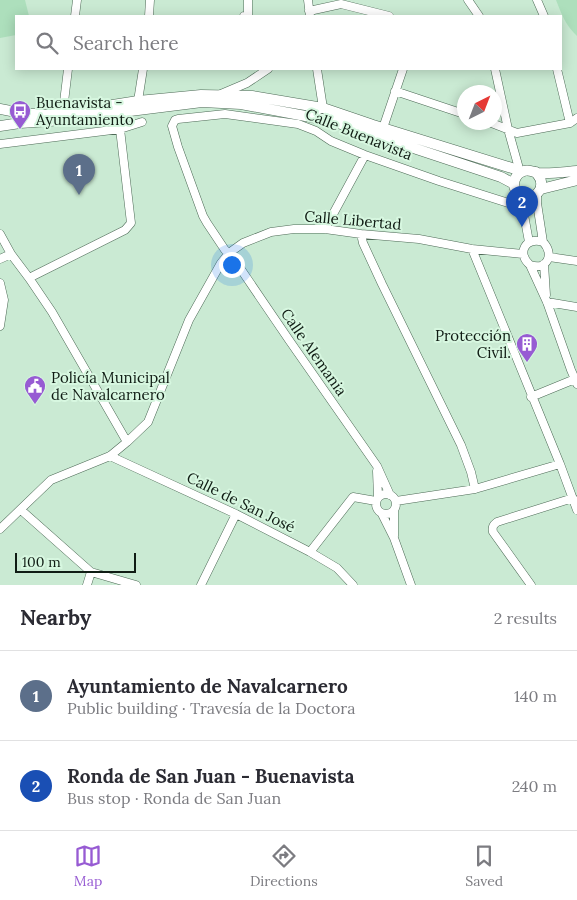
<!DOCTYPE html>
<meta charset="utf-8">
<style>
:root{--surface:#fff;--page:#f2f2f3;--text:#2b2b33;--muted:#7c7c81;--line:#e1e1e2;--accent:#975bd3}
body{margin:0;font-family:Lora,serif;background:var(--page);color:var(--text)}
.compass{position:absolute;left:457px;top:85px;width:45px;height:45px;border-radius:50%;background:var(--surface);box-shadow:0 2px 12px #0003;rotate:42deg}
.scale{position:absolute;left:15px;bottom:12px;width:121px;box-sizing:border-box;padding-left:5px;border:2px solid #101c14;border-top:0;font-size:14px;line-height:18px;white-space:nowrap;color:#101c14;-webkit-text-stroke:4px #d7f7e0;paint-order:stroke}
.you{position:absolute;left:231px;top:264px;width:18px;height:18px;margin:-12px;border:4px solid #fff;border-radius:50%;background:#1a73e8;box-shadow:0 0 0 8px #1a73e833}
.badge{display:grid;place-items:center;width:32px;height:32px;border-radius:50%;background:var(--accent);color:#fff;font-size:16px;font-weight:700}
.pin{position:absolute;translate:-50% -41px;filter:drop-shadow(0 1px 2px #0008)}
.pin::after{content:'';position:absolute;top:26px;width:18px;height:15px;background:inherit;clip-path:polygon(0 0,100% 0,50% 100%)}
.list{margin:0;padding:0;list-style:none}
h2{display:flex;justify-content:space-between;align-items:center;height:65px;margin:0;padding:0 20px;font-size:21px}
h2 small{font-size:16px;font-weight:400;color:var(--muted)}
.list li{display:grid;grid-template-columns:32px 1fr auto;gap:15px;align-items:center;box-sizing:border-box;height:90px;padding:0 20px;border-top:1px solid var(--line)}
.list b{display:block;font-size:19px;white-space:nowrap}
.list p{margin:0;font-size:16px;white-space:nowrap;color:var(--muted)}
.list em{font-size:16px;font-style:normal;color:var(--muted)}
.icon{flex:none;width:28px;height:28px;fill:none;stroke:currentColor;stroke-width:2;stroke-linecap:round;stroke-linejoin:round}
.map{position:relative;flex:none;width:577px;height:585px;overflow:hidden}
.search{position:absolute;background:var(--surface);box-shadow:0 2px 12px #0003;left:15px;right:15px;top:15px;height:55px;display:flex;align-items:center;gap:12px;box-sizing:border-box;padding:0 18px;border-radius:0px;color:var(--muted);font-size:19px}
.sheet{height:245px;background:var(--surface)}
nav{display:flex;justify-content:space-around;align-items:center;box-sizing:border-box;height:70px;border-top:1px solid var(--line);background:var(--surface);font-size:14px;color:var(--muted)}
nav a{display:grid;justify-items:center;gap:2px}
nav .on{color:var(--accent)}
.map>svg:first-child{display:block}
.grass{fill:#addfbc}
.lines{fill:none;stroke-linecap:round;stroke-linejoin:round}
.minor-casing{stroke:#4d6a56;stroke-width:9}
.tertiary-casing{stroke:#4d6a56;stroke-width:11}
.minor{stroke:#fff;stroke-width:8}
.tertiary{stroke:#fff;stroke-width:10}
.labels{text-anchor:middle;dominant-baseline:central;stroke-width:4;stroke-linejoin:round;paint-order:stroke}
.poi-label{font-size:15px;fill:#101c14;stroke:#d7f7e0;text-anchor:start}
.street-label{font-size:15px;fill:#101c14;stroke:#d7f7e0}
</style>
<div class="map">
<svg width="577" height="585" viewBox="0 0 577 585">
<rect width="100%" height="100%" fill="#caead3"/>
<!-- grass -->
<path class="grass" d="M 0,0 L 25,0 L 29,16 L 16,16 L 16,35 L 0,38 Z
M 556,0 L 577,0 L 577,36 C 566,26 561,13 556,0 Z"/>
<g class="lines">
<!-- minor casing -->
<g class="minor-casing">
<path id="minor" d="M 308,0 L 310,16
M 468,0 L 479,16
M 537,0 L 544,16
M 309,11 L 341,4 L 389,16
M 75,16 L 77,0
M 149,16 L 150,0
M 244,16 L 248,16 L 248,0
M 317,69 L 323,108 L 319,110
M 495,69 L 508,129 L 520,172
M 557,69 L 570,123
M 395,91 L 464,114
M 221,94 L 247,83 L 268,69
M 138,101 L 143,69
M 64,113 L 64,102 L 68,69
M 489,122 L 517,133 L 570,123 L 577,118
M 383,128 L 403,69
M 0,144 L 120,129 L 142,122
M 522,204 L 529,242
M 325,229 L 365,155
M 0,234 L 11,254 L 29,278 L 52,312 L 127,442
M 361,234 L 363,243 L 382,284 L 461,445 L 471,472 L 475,489
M 543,242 C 526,236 516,253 530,265 L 547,302 L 571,370 L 577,384
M 472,249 L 560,464 L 577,510
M 549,257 L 577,261
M 0,259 L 11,254
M 544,264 L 546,295
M 530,265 C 547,271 555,254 543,242 L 537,203 L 537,194
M 29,278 L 125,230 L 131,223 L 118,112
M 0,283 L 4,300 L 0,326
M 547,302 L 577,307
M 531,397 L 575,379
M 110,456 L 236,514 L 310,552 L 337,568 L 353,585
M 377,471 L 378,497
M376 504a10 10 0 1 1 20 0a10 10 0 1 1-20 0Z
M 390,495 L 377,466 L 289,340 L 238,265 L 229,253 L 225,250 L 207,223 L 203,216 L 178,147 L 172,126 L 175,120 L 178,119 L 225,114 L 298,124 L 316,131 L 331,141 L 365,155 L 439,181 L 524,208
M 396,501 L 475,489 L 560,464
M 21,510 L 91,572 L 136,585
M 382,514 L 394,538 L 411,585
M 0,529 L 51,480 L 110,456 L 127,442 L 148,422 L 189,320 L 221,263 L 229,253 L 243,243 L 271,232 L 294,229 L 325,229 L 361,234 L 419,239 L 472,249 L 523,254
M 394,536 L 394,511
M 310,552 L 353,497 L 376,501
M 87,585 L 91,572
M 201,585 L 236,514
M 531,585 L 493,532 C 492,527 493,525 497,522 L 573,498"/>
</g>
<!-- tertiary casing -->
<g class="tertiary-casing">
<path id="tertiary" d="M 0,109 L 21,113 L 49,115 L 138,101 L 201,95 L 252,96 L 323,108 L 373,125 L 515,169 L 520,172
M 0,126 L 20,123 L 50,121 L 202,102 L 241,104 L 332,121 L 501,177 L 514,184
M 536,172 C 538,176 541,178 541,182 C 543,195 526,203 518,193 C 511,186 514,174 524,171 C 529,169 533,172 538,173 C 551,174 564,172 577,171
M 541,189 L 577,180"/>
</g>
<!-- minor -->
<use href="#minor" class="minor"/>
<!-- tertiary -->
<use href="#tertiary" class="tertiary"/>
</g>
<!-- icons -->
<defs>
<g id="bus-pin" transform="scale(1.125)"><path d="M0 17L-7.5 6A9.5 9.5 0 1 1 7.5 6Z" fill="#975bd3" stroke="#d7f7e0"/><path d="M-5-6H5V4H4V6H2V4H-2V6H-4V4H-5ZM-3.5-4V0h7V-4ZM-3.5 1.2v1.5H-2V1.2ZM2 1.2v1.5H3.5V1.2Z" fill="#fff"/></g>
<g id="building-pin" transform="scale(1.125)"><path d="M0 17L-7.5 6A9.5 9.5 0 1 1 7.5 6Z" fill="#975bd3" stroke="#d7f7e0"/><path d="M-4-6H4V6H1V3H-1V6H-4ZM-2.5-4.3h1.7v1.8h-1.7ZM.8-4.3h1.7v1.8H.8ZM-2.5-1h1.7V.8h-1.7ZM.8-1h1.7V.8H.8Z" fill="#fff"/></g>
<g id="civic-pin" transform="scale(1.125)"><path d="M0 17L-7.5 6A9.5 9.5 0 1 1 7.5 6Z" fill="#975bd3" stroke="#d7f7e0"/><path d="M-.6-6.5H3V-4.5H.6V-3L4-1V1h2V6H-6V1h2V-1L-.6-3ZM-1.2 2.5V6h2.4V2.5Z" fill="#fff"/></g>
</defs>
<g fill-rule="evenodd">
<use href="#bus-pin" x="20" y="111"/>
<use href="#building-pin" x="527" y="344"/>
<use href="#civic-pin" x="35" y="386"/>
</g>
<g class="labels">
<!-- poi labels -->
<g class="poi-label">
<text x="36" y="102">Buenavista -<tspan x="36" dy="17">Ayuntamiento</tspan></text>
<text x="511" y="335" text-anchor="end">Protección<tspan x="511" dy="17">Civil.</tspan></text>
<text x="51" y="377">Policía Municipal<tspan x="51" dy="17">de Navalcarnero</tspan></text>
</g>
<!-- street labels -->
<g class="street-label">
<text transform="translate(359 134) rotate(22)">Calle Buenavista</text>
<text transform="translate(353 220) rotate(5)">Calle Libertad</text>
<text transform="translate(314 352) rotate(55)">Calle Alemania</text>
<text transform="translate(241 502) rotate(26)">Calle de San José</text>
</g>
</g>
</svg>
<svg class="compass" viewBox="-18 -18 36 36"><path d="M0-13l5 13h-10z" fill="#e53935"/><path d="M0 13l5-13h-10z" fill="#7c7c81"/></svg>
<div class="scale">100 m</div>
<div class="you"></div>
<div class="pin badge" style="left:79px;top:195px;background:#5c6f8a">1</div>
<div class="pin badge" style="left:522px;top:227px;background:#1a4fb4">2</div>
<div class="search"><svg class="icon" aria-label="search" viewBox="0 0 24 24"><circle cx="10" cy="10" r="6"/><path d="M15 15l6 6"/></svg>Search here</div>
</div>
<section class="sheet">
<h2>Nearby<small>2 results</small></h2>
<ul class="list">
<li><span class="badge" style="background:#5c6f8a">1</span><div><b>Ayuntamiento de Navalcarnero</b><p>Public building · Travesía de la Doctora</p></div><em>140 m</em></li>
<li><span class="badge" style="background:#1a4fb4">2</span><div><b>Ronda de San Juan - Buenavista</b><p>Bus stop · Ronda de San Juan</p></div><em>240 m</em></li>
</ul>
</section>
<nav>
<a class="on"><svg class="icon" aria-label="map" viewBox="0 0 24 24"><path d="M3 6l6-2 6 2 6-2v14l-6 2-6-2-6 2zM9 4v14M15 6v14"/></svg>Map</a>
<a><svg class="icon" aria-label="directions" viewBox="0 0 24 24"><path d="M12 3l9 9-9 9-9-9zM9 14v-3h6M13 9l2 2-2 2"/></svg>Directions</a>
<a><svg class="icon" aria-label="saved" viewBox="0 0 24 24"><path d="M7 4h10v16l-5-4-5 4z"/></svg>Saved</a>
</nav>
